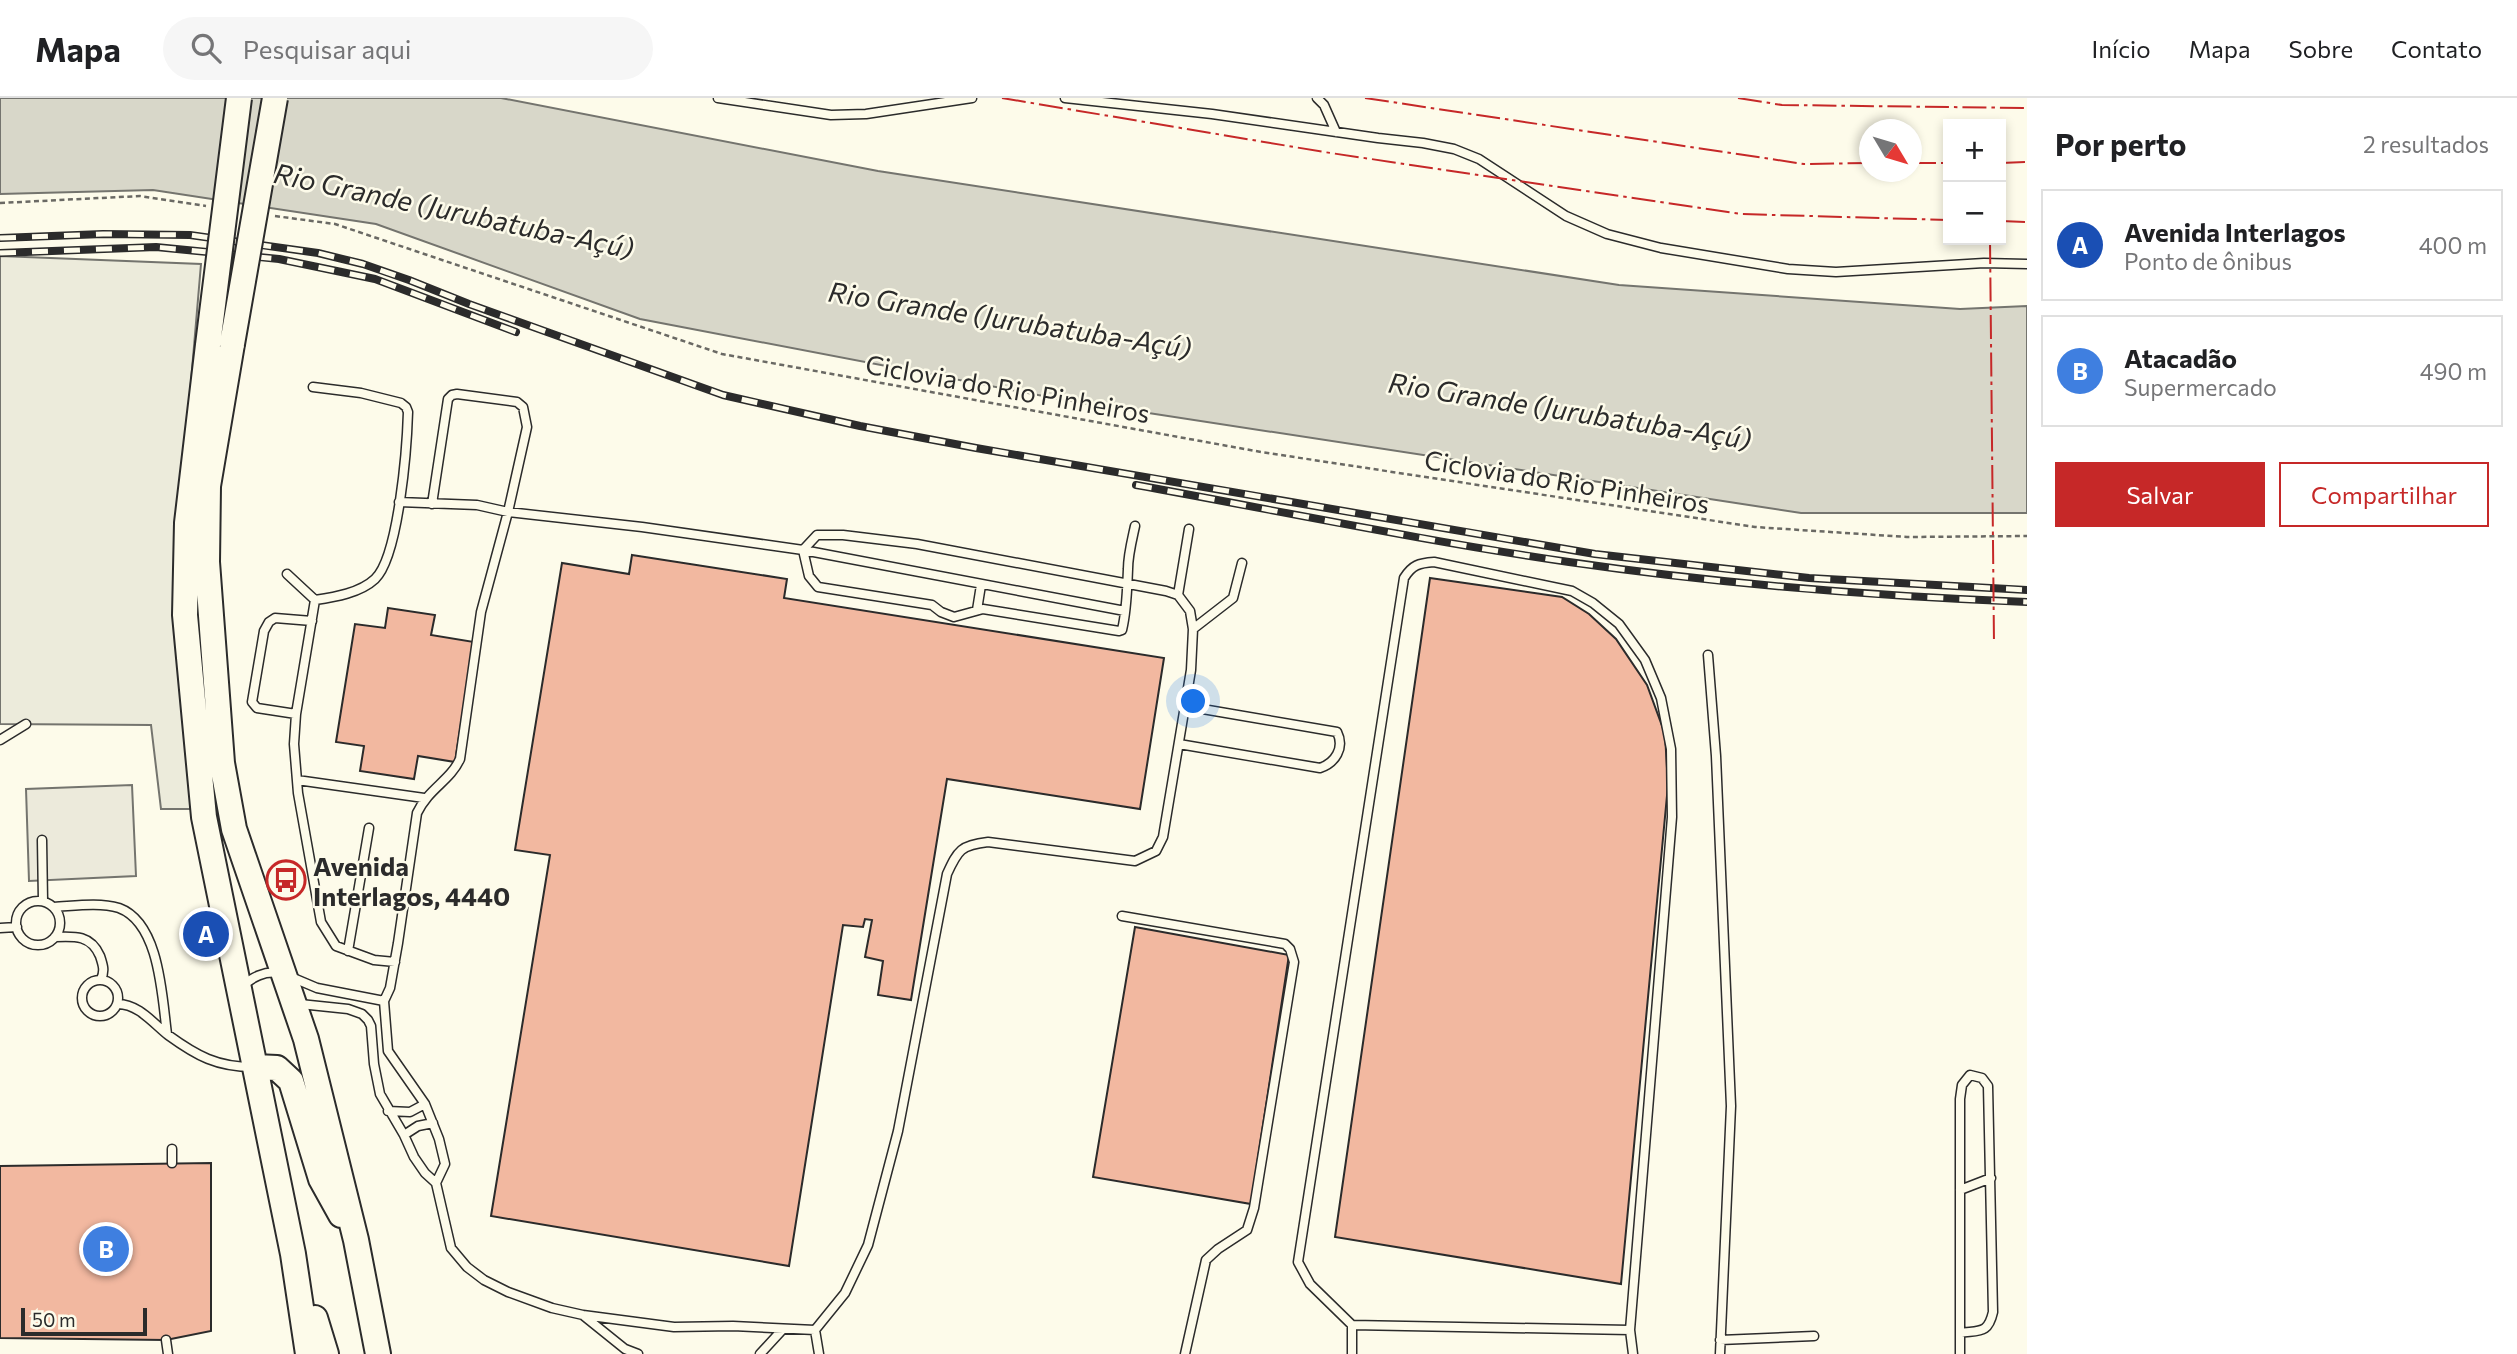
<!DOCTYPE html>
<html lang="pt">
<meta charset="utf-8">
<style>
:root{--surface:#fff;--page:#f6f6f6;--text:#202124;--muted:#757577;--line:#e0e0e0;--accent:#c62828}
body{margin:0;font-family:Commissioner,sans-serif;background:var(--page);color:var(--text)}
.controls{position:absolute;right:21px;top:21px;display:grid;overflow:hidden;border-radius:0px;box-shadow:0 4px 10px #0003}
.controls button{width:63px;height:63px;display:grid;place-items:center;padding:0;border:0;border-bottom:2px solid var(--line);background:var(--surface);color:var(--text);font:35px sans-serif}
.compass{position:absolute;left:1859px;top:21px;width:63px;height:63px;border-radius:50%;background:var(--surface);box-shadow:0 4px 10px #0003;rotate:128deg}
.scale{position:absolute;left:21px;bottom:18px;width:126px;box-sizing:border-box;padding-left:7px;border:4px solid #2b2b2b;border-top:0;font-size:19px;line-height:24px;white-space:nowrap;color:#2b2b2b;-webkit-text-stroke:5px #fdfbea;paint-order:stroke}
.you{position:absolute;left:1194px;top:604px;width:24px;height:24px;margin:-18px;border:5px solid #fff;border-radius:50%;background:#1a73e8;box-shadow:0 0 0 10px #1a73e833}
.badge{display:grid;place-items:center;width:46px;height:46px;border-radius:50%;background:var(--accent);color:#fff;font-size:23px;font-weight:700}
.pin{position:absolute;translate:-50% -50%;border:4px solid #fff;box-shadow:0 2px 7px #0006}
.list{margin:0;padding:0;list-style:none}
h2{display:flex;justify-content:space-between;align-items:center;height:91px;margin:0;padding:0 28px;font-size:30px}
h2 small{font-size:23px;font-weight:400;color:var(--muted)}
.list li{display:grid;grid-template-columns:46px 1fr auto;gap:21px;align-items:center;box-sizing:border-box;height:112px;margin:0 14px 14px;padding:0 14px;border:2px solid var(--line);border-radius:0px}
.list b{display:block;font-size:26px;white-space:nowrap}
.list p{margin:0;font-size:23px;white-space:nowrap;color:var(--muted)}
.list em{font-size:23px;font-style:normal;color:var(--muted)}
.actions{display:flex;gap:14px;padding:21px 28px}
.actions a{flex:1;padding:16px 0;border:2px solid var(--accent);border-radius:0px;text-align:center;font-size:24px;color:var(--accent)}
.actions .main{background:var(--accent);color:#fff}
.icon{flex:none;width:38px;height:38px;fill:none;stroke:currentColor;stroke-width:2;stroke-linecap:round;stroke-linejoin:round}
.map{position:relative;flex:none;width:2027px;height:1256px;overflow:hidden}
header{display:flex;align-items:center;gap:42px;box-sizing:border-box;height:98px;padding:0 35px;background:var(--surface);border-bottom:2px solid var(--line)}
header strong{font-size:33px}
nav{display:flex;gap:38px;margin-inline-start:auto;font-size:24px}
.search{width:490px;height:63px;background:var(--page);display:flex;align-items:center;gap:18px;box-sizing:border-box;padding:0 24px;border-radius:38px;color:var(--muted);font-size:26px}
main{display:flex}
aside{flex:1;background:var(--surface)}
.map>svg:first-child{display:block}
.green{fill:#ecebdb;stroke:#74746e;stroke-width:2}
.parking{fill:#eceadb;stroke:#74746e;stroke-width:2}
.water{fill:#d8d7c9;stroke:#74746e;stroke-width:2}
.building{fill:#f2b8a0;stroke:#2b2b2b;stroke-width:2}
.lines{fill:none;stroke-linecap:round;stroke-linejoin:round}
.service-casing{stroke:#2b2b2b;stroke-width:11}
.primary-casing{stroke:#2b2b2b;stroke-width:28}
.path{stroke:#6a6964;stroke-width:2.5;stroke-dasharray:5 3.5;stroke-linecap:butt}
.service{stroke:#fdfbea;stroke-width:8}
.primary{stroke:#fdfbea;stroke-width:24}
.rail-casing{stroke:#2b2b2b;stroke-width:8}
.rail{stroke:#fdfbea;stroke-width:5;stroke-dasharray:16;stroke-linecap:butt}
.primary-bridge-casing{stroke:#2b2b2b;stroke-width:28;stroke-linecap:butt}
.primary-bridge{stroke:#fdfbea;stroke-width:24}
.power{stroke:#c62828;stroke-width:2;stroke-dasharray:24 5 3.5 5;stroke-linecap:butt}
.labels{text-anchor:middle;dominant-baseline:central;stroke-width:5;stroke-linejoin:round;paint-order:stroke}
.street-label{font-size:26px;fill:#2b2b2b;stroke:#fdfbea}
.poi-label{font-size:26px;font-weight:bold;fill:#2b2b2b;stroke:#fdfbea;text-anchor:start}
.water-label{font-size:28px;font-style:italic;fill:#2b2b2b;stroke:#fdfbea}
</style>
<header>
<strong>Mapa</strong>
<div class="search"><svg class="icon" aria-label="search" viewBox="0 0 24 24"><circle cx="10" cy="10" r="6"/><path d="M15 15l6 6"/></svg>Pesquisar aqui</div>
<nav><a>Início</a><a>Mapa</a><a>Sobre</a><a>Contato</a></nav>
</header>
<main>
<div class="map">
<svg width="2027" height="1256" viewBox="0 0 2027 1256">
<rect width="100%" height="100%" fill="#fdfbea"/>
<!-- green -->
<path class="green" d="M 0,158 L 201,166 L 177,448 L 194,711 L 161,711 L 151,627 L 0,626 Z"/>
<!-- parking -->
<path class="parking" d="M 132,687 L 136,778 L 29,783 L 26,691 Z"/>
<!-- water -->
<path class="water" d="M 0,0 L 501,0 L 878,73 L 1619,187 L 1960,211 L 2027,208 L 2027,415 L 1801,415 L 1064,302 L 640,221 L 376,126 L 153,92 L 0,96 Z"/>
<!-- building -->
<path class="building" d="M 632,457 L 787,481 L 784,500 L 1164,560 L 1140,711 L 947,681 L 911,902 L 878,897 L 883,863 L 865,859 L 872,822 L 865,821 L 863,829 L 843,827 L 789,1168 L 491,1118 L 550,757 L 515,752 L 562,465 L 629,476 Z
M 1430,480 L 1562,499 L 1589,516 L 1616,541 L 1647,587 L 1665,636 L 1668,687 L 1621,1186 L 1335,1139 Z
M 388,510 L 435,517 L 431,537 L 474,544 L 455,664 L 418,658 L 414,681 L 360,673 L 364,648 L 336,644 L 355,526 L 385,530 Z
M 1135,829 L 1289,857 L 1251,1106 L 1093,1079 Z
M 211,1065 L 211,1233 L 166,1242 L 0,1240 L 0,1068 Z"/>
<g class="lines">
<!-- service casing -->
<g class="service-casing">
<path id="service" d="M 718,0 L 831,17 L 866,16 L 972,0
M 1065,0 L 1212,16 L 1378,40 L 1423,45 L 1454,51 L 1479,61 L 1566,118 L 1607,136 L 1661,150 L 1788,171 L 1836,174 L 1984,165 L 2027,166
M 1317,0 L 1324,7 L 1336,34
M 313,289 L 361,295 L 401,305 L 406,309 L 408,314 C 407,348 399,458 375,481 C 360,495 335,499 315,502
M 399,404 L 477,407 L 508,414 L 642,429 L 803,452 L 817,437 L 843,437 L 917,446 L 1166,493 L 1178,497 L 1190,513 L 1193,531 L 1191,572 L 1163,739 L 1156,753 L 1135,763 L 988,744 C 961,747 958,752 947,776 L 898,1033 L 868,1147 L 845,1195 L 815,1232 L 819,1256
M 287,476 L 315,502 L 296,616 L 294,646 L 298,695 L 321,824 L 336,848 L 374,862 L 395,864
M 1178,497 L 1189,431
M 977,512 L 981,487
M 1125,513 L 803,452 L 809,478 L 818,489 L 932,507 L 941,514 L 954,519 L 983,511 L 1119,533 L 1122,532 C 1127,511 1127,492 1128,471 C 1128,457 1132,442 1135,428
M 1193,531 L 1233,500 L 1242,465
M 1708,557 L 1716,658 L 1731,1008 L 1720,1256
M 296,616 L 257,610 L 252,604 L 264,533 L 269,524 L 275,520 L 312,523
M 0,642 L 26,626
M 1179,646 L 1320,670 C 1335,665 1345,650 1337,634 L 1185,608
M 297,682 L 424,700
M 42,742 L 43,803
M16 825a22 22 0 1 1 44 0a22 22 0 1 1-44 0Z
M 54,809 C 74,808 99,804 119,810 C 160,825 162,899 167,936
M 1122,818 L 1285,846 L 1290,851 L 1294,864 L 1254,1110 L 1247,1132 L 1218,1151 L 1206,1162 L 1185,1256
M 0,830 L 17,829
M 55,839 C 75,838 91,837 100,858 C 103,867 105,873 101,881
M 348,853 L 369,730
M 291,879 L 317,890 L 384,903 L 388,953 L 425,1006 L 439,1041 L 445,1066 L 436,1085
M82 900a18 18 0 1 1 36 0a18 18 0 1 1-36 0Z
M 243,888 C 252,879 265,873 278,875
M 384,903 L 390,890 L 398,845 L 417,715 C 429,690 450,683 460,661 L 481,514 L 508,414 L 527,329 L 523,309 L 517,304 L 457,296 L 452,297 L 448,301 L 432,406
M 118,906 C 138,906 153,925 168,937 C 197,958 217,969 253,969
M 300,906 L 348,911 L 362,916 L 368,922 L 371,928 L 374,966 L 380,996 L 404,1037 L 414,1059 L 425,1075 L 436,1085 L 451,1150 L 467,1169 L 484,1182 L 508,1194 L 552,1210 L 583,1217 L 674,1229 L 733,1228 L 815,1232
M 388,1013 L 410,1014 L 425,1006
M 404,1037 L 418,1028 L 433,1025
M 172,1051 L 172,1065
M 1960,1092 L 1991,1080
M 584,1218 L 625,1251 L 638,1256
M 1352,1227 L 1630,1232
M 166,1242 L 168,1256
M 1720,1242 L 1814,1238
M 760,1256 L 783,1231
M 1352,1256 L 1352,1227 L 1310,1186 L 1298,1164 L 1404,480 C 1412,467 1419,465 1434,464 L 1572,493 L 1593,505 L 1619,526 L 1645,562 L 1661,600 L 1671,651 L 1672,719 L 1630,1232 L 1633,1256
M 1960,1256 L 1960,1001 L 1962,987 L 1970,977 L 1982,980 L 1988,988 L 1993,1214 C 1988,1236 1980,1232 1960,1235"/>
</g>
<!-- primary casing -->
<g class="primary-casing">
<path id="primary" d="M 232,246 L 208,388 L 207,464 L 222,665 L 234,731 L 306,941 L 356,1142 L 378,1256
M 208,247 L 187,425 L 185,517 L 204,719 L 293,1156 L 308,1256
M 255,969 L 277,970 L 291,983 L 321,1081 L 341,1117
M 315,1220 L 326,1256"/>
</g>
<!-- path -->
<path class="path" d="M 0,105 L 140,98 L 206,108
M 275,118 L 335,126 L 722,256 L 1261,354 L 1755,429 L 1907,439 L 2027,438"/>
<!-- service -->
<use href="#service" class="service"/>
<!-- primary -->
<use href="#primary" class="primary"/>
<!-- rail casing -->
<g class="rail-casing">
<path id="rail" d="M 0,140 L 103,136 L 190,137 L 318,155 L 363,166 L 409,182 L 469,206 L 723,297 L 860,328 L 976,350 L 1595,456 L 1809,480 L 2027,492
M 0,155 L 156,149 L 279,161 L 375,181 L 516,234
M 1136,387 C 1280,413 1424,443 1569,464 C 1721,486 1874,498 2027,504"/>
</g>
<!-- rail -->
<use href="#rail" class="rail"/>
<!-- primary-bridge casing -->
<g class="primary-bridge-casing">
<path id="primary-bridge" d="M 232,246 L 275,0
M 208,247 L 239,0"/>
</g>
<!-- primary-bridge -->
<use href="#primary-bridge" class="primary-bridge"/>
<!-- power -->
<path class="power" d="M 1002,0 L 1324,54 L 1741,116 L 1948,122
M 1365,0 L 1804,66 L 1870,65
M 1738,0 L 1782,7 L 2027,10
M 1912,65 L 1948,65
M 2001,65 L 2027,64
M 2001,123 L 2027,124
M 1990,142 L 1994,546"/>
</g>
<!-- icons -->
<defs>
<g id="bus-ring" transform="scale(2.0125)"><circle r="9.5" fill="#fdfbea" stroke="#c62828" stroke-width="1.5"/><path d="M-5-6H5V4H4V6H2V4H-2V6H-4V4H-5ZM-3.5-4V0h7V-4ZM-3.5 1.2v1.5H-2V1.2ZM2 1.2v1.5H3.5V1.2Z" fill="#c62828"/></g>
</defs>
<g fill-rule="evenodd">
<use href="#bus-ring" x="286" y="782"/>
</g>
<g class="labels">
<!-- street labels -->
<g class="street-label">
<text transform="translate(1008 290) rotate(10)">Ciclovia do Rio Pinheiros</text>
<text transform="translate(1567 383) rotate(9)">Ciclovia do Rio Pinheiros</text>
</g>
<!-- poi labels -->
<g class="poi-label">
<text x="313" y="767">Avenida<tspan x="313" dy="30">Interlagos, 4440</tspan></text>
</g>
<!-- water labels -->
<g class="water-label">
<text transform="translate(454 112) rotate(12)">Rio Grande (Jurubatuba-Açú)</text>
<text transform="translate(1010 221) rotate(9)">Rio Grande (Jurubatuba-Açú)</text>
<text transform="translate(1570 312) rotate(9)">Rio Grande (Jurubatuba-Açú)</text>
</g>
</g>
</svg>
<div class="controls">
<button>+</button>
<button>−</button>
</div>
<svg class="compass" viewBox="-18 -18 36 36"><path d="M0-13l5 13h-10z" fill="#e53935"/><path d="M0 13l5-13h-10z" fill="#757577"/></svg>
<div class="scale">50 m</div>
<div class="you"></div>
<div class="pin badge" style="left:206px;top:836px;background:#1a4fb4">A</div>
<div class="pin badge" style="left:106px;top:1151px;background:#3f7fe0">B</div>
</div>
<aside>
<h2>Por perto<small>2 resultados</small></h2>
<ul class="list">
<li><span class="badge" style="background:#1a4fb4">A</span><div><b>Avenida Interlagos</b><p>Ponto de ônibus</p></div><em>400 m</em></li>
<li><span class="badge" style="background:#3f7fe0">B</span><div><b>Atacadão</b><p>Supermercado</p></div><em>490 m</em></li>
</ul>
<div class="actions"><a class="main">Salvar</a><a>Compartilhar</a></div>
</aside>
</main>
